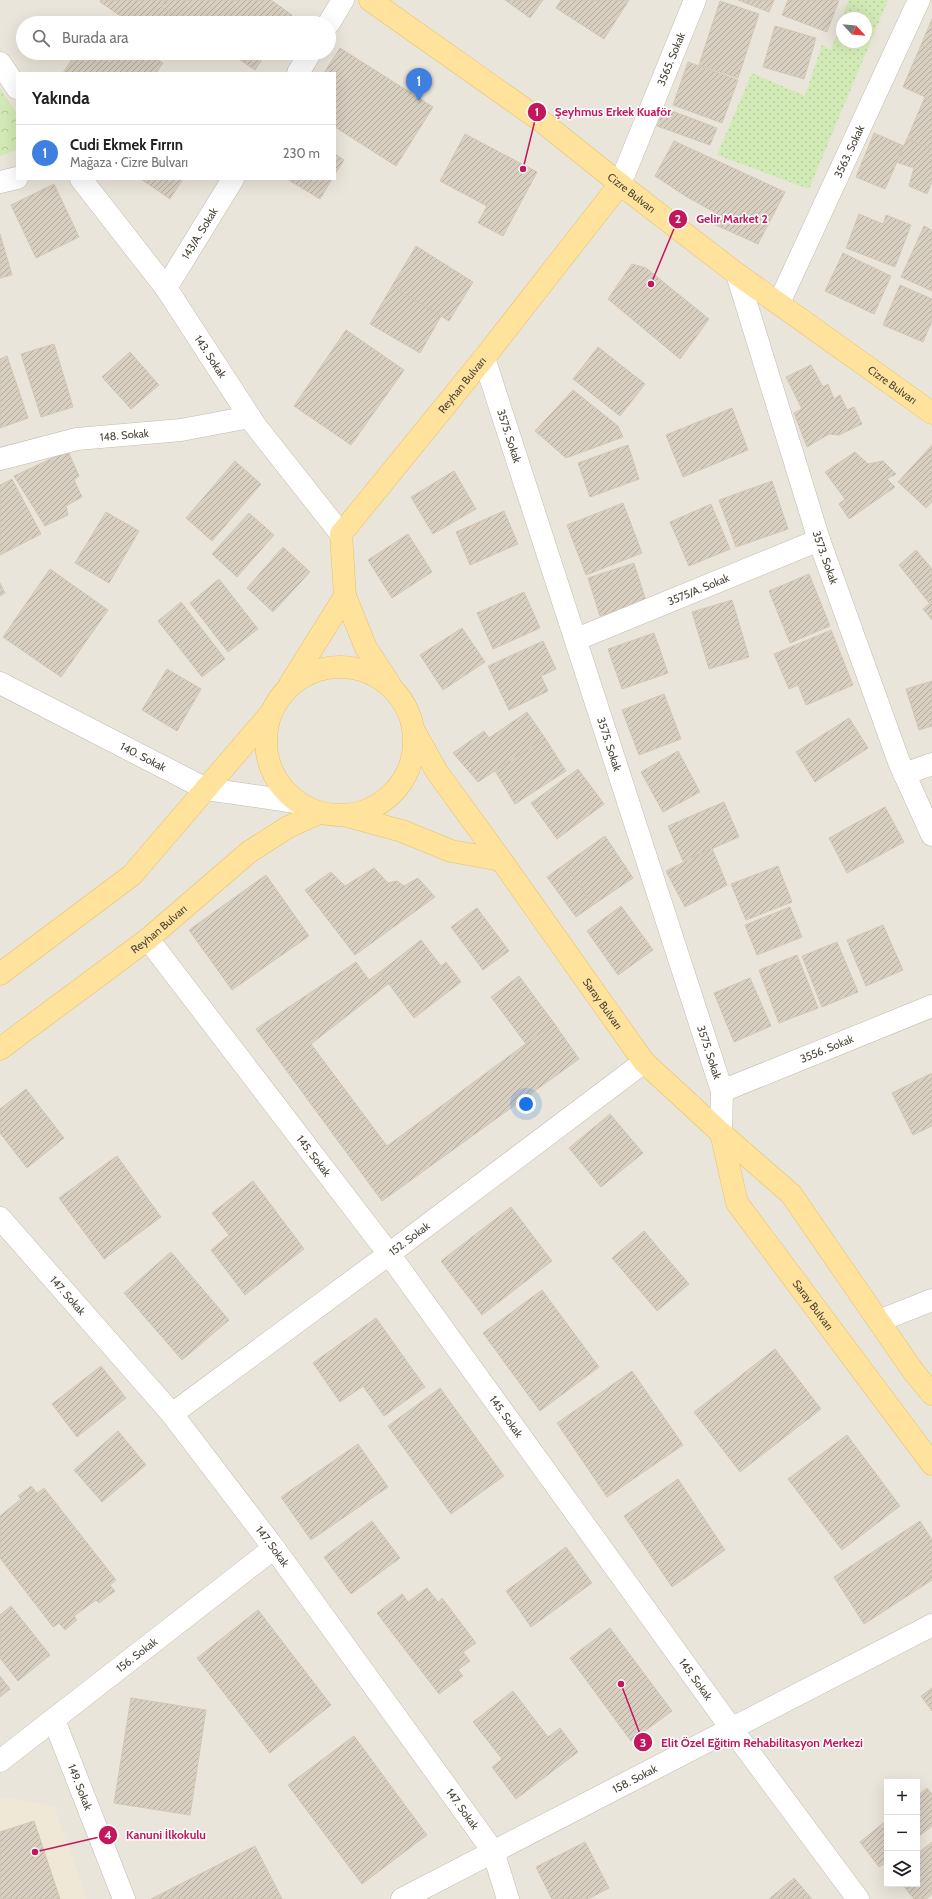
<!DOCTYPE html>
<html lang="tr">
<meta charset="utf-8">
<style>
:root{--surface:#fff;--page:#f6f6f6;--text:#222;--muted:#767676;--line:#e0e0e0;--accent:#fc3f1d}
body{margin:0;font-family:Cabin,sans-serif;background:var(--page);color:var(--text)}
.controls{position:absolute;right:12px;bottom:12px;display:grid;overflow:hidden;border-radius:0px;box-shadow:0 4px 16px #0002}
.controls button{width:36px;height:36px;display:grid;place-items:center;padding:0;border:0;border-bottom:1px solid var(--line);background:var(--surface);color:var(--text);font:20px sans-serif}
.compass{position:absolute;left:836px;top:12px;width:36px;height:36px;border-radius:50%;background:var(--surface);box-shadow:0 4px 16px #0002;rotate:116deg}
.you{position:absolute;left:526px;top:1104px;width:14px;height:14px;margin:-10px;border:3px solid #fff;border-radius:50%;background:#1a73e8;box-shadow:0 0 0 6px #1a73e833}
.badge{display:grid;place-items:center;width:26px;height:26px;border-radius:50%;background:var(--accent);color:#fff;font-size:13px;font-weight:700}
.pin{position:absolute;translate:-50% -33px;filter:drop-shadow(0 1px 2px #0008)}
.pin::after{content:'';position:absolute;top:21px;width:14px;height:12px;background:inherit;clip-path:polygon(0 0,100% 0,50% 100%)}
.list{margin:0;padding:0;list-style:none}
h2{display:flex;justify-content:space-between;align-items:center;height:52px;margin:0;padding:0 16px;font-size:17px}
h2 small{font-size:13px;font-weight:400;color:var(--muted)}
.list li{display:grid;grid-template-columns:26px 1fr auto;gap:12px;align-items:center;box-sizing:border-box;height:56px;padding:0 16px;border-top:1px solid var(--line)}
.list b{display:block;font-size:15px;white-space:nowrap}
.list p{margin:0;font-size:13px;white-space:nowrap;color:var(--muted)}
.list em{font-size:13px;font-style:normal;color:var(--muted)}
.icon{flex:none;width:22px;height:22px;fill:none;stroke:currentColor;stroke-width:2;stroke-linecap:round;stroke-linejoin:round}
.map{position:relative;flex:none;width:932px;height:1899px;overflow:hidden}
.search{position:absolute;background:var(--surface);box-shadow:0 4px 16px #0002;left:16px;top:16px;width:320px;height:44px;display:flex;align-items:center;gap:10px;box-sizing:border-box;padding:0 14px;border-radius:22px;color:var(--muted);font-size:15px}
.panel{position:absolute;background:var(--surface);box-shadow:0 4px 16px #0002;left:16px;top:72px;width:320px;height:108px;border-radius:0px}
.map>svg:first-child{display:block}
.residential{fill:#eae5da;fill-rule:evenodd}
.education{fill:#efe8d6}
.forest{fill:url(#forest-crowns)}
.garden{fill:url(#garden-dots)}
.building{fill:url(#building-hatch);stroke:#d3c7b4}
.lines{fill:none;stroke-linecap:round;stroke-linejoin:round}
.minor-casing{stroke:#c2bbae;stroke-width:23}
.major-casing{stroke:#e6c16a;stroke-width:23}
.minor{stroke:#fff;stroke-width:22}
.major{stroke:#ffe39c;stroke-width:22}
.labels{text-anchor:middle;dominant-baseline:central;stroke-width:3;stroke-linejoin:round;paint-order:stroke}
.street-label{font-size:11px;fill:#4b4439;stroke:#fff}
.leader{fill:none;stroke:#c2185b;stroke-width:1.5}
.callout-dot{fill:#c2185b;stroke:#fff;stroke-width:1.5}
.mark-label{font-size:12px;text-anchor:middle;font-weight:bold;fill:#fff}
.callout-label{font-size:12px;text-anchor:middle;font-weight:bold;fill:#c2185b;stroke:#fff;stroke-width:3;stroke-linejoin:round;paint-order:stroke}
</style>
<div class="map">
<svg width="932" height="1899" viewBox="0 0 932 1899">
<defs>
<pattern id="forest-crowns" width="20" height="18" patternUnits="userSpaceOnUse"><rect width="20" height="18" fill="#d2eab5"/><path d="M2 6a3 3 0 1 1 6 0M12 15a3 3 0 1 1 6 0" fill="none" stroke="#b6ca9c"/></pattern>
<pattern id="garden-dots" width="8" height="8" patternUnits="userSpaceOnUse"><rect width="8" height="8" fill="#d2eab5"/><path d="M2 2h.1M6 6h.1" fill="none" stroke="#b6ca9c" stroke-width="1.8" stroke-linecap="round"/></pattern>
<pattern id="building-hatch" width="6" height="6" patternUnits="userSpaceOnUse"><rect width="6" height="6" fill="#d8cfc1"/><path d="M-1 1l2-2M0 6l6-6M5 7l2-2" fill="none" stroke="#b1aa9e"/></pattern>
</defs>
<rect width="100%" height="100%" fill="#f6f3ec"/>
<!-- residential -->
<path class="residential" d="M 0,0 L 932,0 L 932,1899 L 0,1899 ZM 842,18 L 866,18 L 866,42 L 842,42 ZM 23,23 L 329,23 L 329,53 L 23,53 ZM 17,73 L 335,73 L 335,179 L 17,179 ZM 887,1782 L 917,1782 L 917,1884 L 887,1884 Z"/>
<!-- education -->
<path class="education" d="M 0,1797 L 54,1806 L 87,1899 L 0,1899 Z"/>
<!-- forest -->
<path class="forest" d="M 0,89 L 17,113 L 17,150 L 0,156 Z"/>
<!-- garden -->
<path class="garden" d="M 849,0 L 888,0 L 809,189 L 717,155 L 752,73 L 805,96 L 822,45 L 831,50 L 842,19 L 842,42 L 866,42 L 866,18 L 842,18 Z"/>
<!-- building -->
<path class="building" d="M 101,0 L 166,0 L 161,7 L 185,22 L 131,23 L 100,2 Z
M 166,0 L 271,0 L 292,15 L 287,23 L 186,23 L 161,7 Z
M 505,0 L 543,0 L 530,18 Z
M 561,0 L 629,0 L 604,39 L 556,8 Z
M 738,0 L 774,0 L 769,12 Z
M 788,0 L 839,0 L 827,32 L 782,15 Z
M 720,1 L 759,14 L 738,78 L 699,65 Z
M 932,19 L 932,50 L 921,45 Z
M 775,26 L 816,38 L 804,79 L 763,67 Z
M 921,45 L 932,50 L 932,100 L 903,87 Z
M 340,48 L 433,107 L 396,166 L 335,127 L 335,73 L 324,73 Z
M 76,53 L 147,53 L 163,63 L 156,73 L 63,73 Z
M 230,53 L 266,53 L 255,70 Z
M 688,62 L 738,80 L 722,123 L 673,105 Z
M 925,97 L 932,100 L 932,149 L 907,139 Z
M 664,108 L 717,128 L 710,145 L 657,126 Z
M 874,133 L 904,146 L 885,189 L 856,177 Z
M 465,134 L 537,172 L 503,236 L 478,223 L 487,206 L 440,181 Z
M 907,139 L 932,149 L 932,181 L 927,194 L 909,186 L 914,168 L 896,162 Z
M 674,141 L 785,192 L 758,244 L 709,222 L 714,212 L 687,197 L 655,176 Z
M 335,154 L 344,160 L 335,174 Z
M 141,179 L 183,179 L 170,199 Z
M 287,179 L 332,179 L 320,199 Z
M 54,184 L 79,237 L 36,258 L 11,205 Z
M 859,214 L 883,224 L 886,215 L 911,225 L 895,267 L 846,248 Z
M 924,226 L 932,230 L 932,291 L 901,277 Z
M 0,234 L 12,275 L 0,278 Z
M 416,246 L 473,282 L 449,321 L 392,286 Z
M 843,253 L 891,276 L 874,314 L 825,291 Z
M 632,264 L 646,268 L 709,319 L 680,359 L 608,299 Z
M 900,285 L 932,299 L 932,321 L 923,342 L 883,325 Z
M 392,286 L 441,316 L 420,353 L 370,324 Z
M 346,330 L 404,370 L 351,445 L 294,406 Z
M 54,344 L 73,407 L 41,417 L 21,354 Z
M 598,347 L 645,384 L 620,416 L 573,379 Z
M 130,352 L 159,385 L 131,409 L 102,377 Z
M 7,356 L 28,418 L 0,428 L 0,359 Z
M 811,365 L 823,387 L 828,384 L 834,399 L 840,395 L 847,410 L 854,407 L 862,424 L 839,435 L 829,434 L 807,447 L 794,413 L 802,409 L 786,377 Z
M 573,390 L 618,426 L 623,437 L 566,458 L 535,431 Z
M 732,408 L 748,450 L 683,477 L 666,435 Z
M 628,445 L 639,479 L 590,497 L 578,463 Z
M 932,445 L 932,502 L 926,508 L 898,482 Z
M 68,451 L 79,476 L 74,480 L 82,497 L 66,506 L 68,515 L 45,526 L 14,476 Z
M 855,452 L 868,464 L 883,461 L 896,474 L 887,479 L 895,487 L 849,519 L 839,504 L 845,499 L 825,472 Z
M 235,461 L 261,484 L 212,541 L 186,518 Z
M 454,471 L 476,509 L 433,534 L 411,497 Z
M 12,479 L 41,534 L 0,555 L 0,485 Z
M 772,481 L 788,529 L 736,547 L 719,500 Z
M 623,503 L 642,553 L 586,575 L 567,525 Z
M 711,504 L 730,549 L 689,566 L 670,522 Z
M 504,511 L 518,544 L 470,565 L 456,532 Z
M 106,512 L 139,531 L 109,583 L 75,563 Z
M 249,513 L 274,535 L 237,577 L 212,554 Z
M 408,534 L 432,572 L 392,598 L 368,560 Z
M 283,547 L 310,572 L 273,612 L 247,588 Z
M 916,550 L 932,569 L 932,602 L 930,604 L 899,565 Z
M 634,563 L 646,601 L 600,616 L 588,578 Z
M 50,569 L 108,610 L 61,677 L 3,637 Z
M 809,574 L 830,626 L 790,643 L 769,591 Z
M 219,579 L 258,629 L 228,652 L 190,603 Z
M 0,583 L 5,593 L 0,596 Z
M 524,592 L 540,628 L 493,649 L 477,613 Z
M 732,600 L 749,657 L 709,669 L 692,612 Z
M 181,602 L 225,659 L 202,677 L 158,621 Z
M 932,602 L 932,620 L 923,609 Z
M 462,628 L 485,662 L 443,690 L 420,655 Z
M 831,630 L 853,685 L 806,705 L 798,685 L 789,689 L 774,654 Z
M 654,633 L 668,673 L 622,689 L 608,649 Z
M 543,641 L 556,669 L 541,676 L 548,691 L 509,710 L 488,666 Z
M 167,669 L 201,689 L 177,731 L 142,710 Z
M 932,681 L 932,726 L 919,730 L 906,689 Z
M 664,694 L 681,739 L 639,755 L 622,710 Z
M 527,712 L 545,738 L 478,782 L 453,753 L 484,731 L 489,738 Z
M 849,718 L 868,748 L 815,782 L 796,752 Z
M 545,738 L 566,771 L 515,804 L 495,771 Z
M 678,751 L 700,792 L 663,812 L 641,772 Z
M 578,769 L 604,804 L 557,839 L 531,803 Z
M 724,802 L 739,837 L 683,861 L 668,826 Z
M 885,807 L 904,842 L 847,873 L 829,838 Z
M 605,836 L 633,878 L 593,905 L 565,864 Z
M 712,848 L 727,885 L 685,907 L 666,871 Z
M 565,864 L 593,905 L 576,917 L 547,877 Z
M 778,866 L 792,902 L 746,920 L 731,884 Z
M 374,868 L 388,883 L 397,881 L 404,886 L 418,878 L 435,897 L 355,955 L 305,890 L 331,872 L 345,886 Z
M 266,875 L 309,936 L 232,990 L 189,930 Z
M 621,906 L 653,950 L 618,975 L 587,931 Z
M 790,907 L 802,937 L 757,955 L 745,925 Z
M 477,908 L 509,951 L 483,970 L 451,927 Z
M 883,925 L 903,970 L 866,986 L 847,940 Z
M 421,940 L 441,966 L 446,962 L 461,982 L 414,1018 L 380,972 Z
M 837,942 L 858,992 L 822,1007 L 802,956 Z
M 797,955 L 818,1008 L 779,1023 L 759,970 Z
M 356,962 L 369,980 L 380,972 L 388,984 L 311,1044 L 387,1146 L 554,1023 L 579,1059 L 382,1201 L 256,1029 Z
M 519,976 L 554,1023 L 526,1044 L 491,997 Z
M 750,978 L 771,1026 L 734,1042 L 714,993 Z
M 932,1073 L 932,1126 L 913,1135 L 892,1093 Z
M 26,1089 L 64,1138 L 27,1168 L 0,1133 L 0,1109 Z
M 610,1114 L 643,1153 L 601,1187 L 569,1148 Z
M 117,1156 L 161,1217 L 104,1259 L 59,1198 Z
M 253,1181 L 304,1249 L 245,1295 L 211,1250 L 229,1235 L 212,1213 Z
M 511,1207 L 552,1261 L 482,1315 L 441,1261 Z
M 644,1231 L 689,1284 L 657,1311 L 612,1258 Z
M 171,1252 L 229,1320 L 182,1360 L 124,1293 Z
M 542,1290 L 599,1367 L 540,1411 L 483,1333 Z
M 376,1318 L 425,1387 L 384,1416 L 363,1386 L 340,1402 L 313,1363 Z
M 775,1349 L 821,1409 L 740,1472 L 694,1412 Z
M 101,1366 L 126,1398 L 77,1437 L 52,1404 Z
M 632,1371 L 683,1445 L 607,1497 L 557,1423 Z
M 440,1388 L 504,1476 L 451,1514 L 388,1426 Z
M 118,1431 L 146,1465 L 102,1502 L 74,1470 Z
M 847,1435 L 900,1506 L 842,1550 L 788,1479 Z
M 358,1444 L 388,1487 L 311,1540 L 281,1497 Z
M 678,1479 L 725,1550 L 672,1587 L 624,1516 Z
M 31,1486 L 37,1493 L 44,1488 L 116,1580 L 110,1585 L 115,1591 L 99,1603 L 96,1600 L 74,1616 L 77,1620 L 65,1630 L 59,1623 L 53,1627 L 0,1558 L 0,1516 L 21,1499 L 18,1496 Z
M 372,1521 L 400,1558 L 351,1594 L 324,1557 Z
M 920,1521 L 932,1540 L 932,1580 L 864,1624 L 834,1577 Z
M 566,1547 L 592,1583 L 531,1627 L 506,1591 Z
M 427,1588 L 438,1602 L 442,1598 L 476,1643 L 463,1652 L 470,1661 L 458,1670 L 463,1676 L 439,1694 L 377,1613 L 402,1594 L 408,1602 Z
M 11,1606 L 50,1655 L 18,1681 L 0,1658 L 0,1615 Z
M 258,1610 L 331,1705 L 270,1753 L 197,1658 Z
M 610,1628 L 672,1711 L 631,1741 L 570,1658 Z
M 0,1676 L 10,1689 L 0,1697 Z
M 932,1688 L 932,1711 L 921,1696 Z
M 513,1691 L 548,1737 L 560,1728 L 578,1752 L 516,1799 L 492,1767 L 502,1759 L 473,1722 Z
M 131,1698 L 206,1710 L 190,1815 L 114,1803 Z
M 354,1736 L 427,1835 L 362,1884 L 288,1785 Z
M 927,1788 L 932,1794 L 932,1826 L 917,1838 L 917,1796 Z
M 887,1820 L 887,1862 L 879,1867 L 860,1842 Z
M 34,1821 L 60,1899 L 0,1899 L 0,1832 Z
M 585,1842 L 609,1888 L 588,1899 L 552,1899 L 536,1867 Z
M 932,1842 L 932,1894 L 926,1899 L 914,1899 L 902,1884 L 917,1884 L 917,1854 Z
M 255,1846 L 282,1899 L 151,1899 Z
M 794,1878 L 812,1899 L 769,1899 Z"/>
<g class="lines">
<!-- minor casing -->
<g class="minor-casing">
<g id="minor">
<path d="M 329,23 L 343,0"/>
<path d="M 0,63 L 17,88"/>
<path d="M 298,73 L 310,53"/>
<path id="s1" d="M 81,179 L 166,288 L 255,425 L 341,534"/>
<path d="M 0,182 L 17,178"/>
<path id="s2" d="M 620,184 L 695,0"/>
<path id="s3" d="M 737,274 L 819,540 L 899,762 L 932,835"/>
<path id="s4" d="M 166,288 L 233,179"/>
<path id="s5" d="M 779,303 L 919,0"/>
<path id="s6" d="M 484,358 L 722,1091 L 721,1133"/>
<path id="s7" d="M 0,459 L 77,439 L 181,430 L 250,417"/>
<path id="s8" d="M 577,639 L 819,540"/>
<path id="s9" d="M 0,683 L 206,789 L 296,802"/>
<path d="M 904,774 L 932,764"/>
<path id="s10" d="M 148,939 L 389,1254 L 731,1728 L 858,1899"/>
<path id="s11" d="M 722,1091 L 932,1006"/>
<path id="s12" d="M 0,1218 L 172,1414 L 274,1548 L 493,1851 L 508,1899"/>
<path d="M 879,1321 L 932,1300"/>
<path id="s13" d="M 172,1414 L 389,1254 L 644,1062"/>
<path id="s14" d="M 54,1720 L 124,1899"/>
<path id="s15" d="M 0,1761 L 274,1548"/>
<path id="s16" d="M 402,1899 L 932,1625"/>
</g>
</g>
<!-- major casing -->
<g class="major-casing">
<g id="major">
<path id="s17" d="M 370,0 L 540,120 L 620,184 L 737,274 L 932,413"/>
<path id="s18" d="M 345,596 L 341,534 L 484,358 L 620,184"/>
<circle cx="340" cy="741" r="74"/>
<path d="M 290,684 L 345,596 L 366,648 L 389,683"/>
<path d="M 347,816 L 402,831 L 451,851 L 501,860 L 437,772 L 414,731"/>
<path id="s19" d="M 501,860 L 644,1062 L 721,1133 L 791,1194 L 913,1371 L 932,1394"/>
<path d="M 0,974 L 132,875 L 270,714"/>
<path id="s20" d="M 0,1049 L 148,939 L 249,852 L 288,827 L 319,813"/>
<path id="s21" d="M 721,1133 L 737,1203 L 932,1464"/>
</g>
</g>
<!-- minor -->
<use href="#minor" class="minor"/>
<!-- major -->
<use href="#major" class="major"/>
</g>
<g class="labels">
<!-- street labels -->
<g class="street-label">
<text stroke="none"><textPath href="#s2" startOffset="135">3565. Sokak</textPath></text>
<text stroke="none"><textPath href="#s5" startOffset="167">3563. Sokak</textPath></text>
<text stroke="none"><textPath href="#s17" startOffset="325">Cizre Bulvarı</textPath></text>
<text stroke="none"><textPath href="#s4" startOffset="64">143/A. Sokak</textPath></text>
<text stroke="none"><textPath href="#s1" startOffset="220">143. Sokak</textPath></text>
<text stroke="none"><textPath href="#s18" startOffset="254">Reyhan Bulvarı</textPath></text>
<text stroke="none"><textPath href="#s17" startOffset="649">Cizre Bulvarı</textPath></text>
<text stroke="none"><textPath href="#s7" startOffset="127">148. Sokak</textPath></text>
<text stroke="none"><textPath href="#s6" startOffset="82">3575. Sokak</textPath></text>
<text stroke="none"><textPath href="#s3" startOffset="297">3573. Sokak</textPath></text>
<text stroke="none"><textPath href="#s8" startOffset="131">3575/A. Sokak</textPath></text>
<text stroke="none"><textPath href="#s6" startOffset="406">3575. Sokak</textPath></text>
<text stroke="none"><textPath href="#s9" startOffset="161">140. Sokak</textPath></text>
<text stroke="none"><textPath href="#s20" startOffset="199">Reyhan Bulvarı</textPath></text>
<text stroke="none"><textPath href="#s19" startOffset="176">Saray Bulvarı</textPath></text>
<text stroke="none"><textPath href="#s11" startOffset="113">3556. Sokak</textPath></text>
<text stroke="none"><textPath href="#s6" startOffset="730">3575. Sokak</textPath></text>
<text stroke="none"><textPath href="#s10" startOffset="273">145. Sokak</textPath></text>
<text stroke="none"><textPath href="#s13" startOffset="295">152. Sokak</textPath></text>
<text stroke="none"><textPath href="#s12" startOffset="103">147. Sokak</textPath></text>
<text stroke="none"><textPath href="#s21" startOffset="199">Saray Bulvarı</textPath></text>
<text stroke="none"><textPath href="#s10" startOffset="597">145. Sokak</textPath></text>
<text stroke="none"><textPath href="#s12" startOffset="427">147. Sokak</textPath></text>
<text stroke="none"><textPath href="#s15" startOffset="173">156. Sokak</textPath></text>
<text stroke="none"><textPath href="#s10" startOffset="921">145. Sokak</textPath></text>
<text stroke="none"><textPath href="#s16" startOffset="262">158. Sokak</textPath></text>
<text stroke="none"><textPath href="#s14" startOffset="72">149. Sokak</textPath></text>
<text stroke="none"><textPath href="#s12" startOffset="751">147. Sokak</textPath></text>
</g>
</g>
<!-- callouts -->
<path class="leader" d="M523 169L537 112M651 284L678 219M621 1684L643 1742M35 1852L108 1835"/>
<g class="callout-dot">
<circle cx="523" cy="169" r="4"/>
<circle cx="651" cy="284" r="4"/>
<circle cx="621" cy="1684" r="4"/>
<circle cx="35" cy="1852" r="4"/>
<circle cx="537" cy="112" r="10"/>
<circle cx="678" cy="219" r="10"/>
<circle cx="643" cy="1742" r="10"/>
<circle cx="108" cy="1835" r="10"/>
</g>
<g class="mark-label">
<text x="537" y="116">1</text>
<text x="678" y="223">2</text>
<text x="643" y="1747">3</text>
<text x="108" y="1839">4</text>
</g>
<g class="callout-label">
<text x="613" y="116">Şeyhmus Erkek Kuaför</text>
<text x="732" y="223">Gelir Market 2</text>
<text x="762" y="1747">Elit Özel Eğitim Rehabilitasyon Merkezi</text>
<text x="166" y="1839">Kanuni İlkokulu</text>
</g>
</svg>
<div class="controls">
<button>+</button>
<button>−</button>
<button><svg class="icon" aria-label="layers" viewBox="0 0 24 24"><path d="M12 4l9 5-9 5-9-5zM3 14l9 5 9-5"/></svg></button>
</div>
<svg class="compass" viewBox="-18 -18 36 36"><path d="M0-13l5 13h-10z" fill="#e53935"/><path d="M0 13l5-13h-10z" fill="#767676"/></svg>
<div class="you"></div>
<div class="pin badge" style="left:419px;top:101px;background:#3f7fe0">1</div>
<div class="search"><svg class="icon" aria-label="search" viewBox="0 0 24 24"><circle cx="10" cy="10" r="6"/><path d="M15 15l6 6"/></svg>Burada ara</div>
<section class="panel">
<h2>Yakında<small></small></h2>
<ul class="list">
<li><span class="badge" style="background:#3f7fe0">1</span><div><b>Cudi Ekmek Fırrın</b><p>Mağaza · Cizre Bulvarı</p></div><em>230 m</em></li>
</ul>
</section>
</div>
